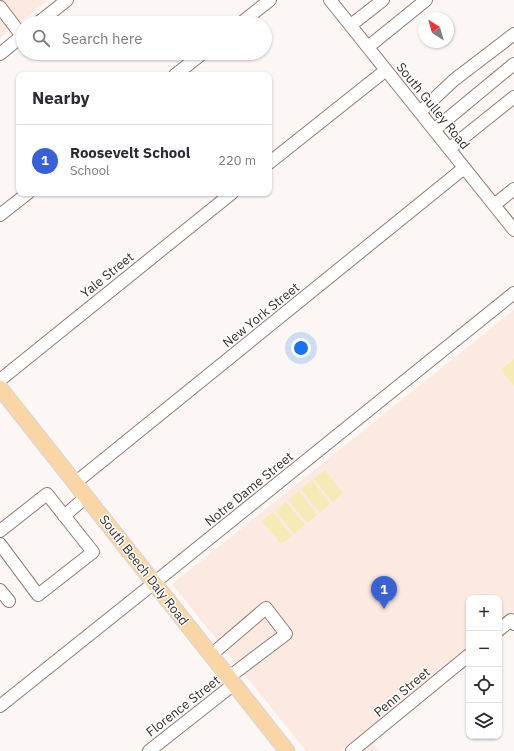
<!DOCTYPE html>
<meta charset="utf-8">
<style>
:root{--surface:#fff;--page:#f2f2f3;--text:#2b2b33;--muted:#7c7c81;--line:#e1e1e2;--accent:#3a61d2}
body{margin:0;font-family:"IBM Plex Sans",sans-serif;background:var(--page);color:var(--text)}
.controls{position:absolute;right:12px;bottom:12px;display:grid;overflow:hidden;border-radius:8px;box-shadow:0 1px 3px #0004}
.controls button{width:36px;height:36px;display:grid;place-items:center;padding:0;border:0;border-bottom:1px solid var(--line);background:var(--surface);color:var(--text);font:20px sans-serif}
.compass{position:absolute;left:418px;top:12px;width:36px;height:36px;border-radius:50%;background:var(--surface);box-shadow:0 1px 3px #0004;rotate:323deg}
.you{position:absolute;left:301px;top:348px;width:14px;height:14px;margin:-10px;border:3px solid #fff;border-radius:50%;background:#1a73e8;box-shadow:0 0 0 6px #1a73e833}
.badge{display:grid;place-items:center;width:26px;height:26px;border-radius:50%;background:var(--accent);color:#fff;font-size:13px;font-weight:700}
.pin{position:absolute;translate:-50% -33px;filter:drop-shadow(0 1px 2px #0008)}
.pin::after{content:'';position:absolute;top:21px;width:14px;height:12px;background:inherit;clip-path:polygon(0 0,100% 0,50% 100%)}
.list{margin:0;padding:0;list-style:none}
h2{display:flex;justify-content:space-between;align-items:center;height:52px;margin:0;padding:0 16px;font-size:17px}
h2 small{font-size:13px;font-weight:400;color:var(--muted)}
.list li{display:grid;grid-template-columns:26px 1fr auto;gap:12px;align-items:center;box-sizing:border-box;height:72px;padding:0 16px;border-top:1px solid var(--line)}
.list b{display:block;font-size:15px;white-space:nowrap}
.list p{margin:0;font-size:13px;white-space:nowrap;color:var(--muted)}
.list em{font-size:13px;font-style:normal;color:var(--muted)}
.icon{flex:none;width:22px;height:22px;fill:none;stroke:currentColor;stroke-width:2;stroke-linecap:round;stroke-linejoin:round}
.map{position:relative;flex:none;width:514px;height:751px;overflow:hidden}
.search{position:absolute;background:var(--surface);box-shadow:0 1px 3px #0004;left:16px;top:16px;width:256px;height:44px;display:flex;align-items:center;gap:10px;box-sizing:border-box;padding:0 14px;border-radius:22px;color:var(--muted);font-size:15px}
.panel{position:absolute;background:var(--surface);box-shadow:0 1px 3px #0004;left:16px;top:72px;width:256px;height:124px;border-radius:8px}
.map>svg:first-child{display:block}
.built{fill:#fce9e1}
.pitch{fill:#f4ebb7}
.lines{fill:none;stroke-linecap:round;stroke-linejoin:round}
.minor-casing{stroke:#907b72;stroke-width:14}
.major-casing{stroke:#d6d5d4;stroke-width:17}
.minor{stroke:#fff;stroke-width:12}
.major{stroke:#fad6a7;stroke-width:15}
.labels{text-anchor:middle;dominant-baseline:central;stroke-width:3;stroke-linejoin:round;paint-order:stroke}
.street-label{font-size:13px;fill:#342c28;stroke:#fff}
</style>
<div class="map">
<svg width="514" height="751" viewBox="0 0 514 751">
<rect width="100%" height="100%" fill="#fcf7f5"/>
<!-- built -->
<path class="built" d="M 0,0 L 48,0 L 0,38 Z
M 514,310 L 514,612 L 499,624 L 499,598 L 469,598 L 469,648 L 340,751 L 306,751 L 172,584 Z
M 371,740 L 379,751 L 359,751 Z"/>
<!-- pitch -->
<path class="pitch" d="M 514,359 L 514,386 L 501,370 Z
M 325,470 L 343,493 L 333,502 L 314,479 Z
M 312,480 L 330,504 L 320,513 L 301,489 Z
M 299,491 L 317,515 L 307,523 L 288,500 Z
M 286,502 L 305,525 L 294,534 L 275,510 Z
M 273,512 L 292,536 L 281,544 L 262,521 Z"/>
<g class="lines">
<!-- minor casing -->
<g class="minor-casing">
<path id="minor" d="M 330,0 L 514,230
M 0,7 L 22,36
M 38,23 L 67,0
M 241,23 L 270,0
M 351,25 L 383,0
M 368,47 L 426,0
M 0,54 L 23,35
M 175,75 L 203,53
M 420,112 L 454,80 L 514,34
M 434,130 L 514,64
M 449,149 L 514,97
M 269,163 L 386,70
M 494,205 L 514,189
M 0,215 L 28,193
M 0,380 L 232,193
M 75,483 L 464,168
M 64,516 L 86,497
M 0,531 L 47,494 L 93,552 L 38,595 L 0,544
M 0,590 L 9,601
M 499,630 L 511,620 L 514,624
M 211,655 L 266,608 L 286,634 L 229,677
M 0,706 L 154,583 L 514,293
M 149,751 L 234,684
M 352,751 L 469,655"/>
</g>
<!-- major casing -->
<g class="major-casing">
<path id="major" d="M 0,388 L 287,751"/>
</g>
<!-- minor -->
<use href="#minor" class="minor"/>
<!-- major -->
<use href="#major" class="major"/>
</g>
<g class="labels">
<!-- street labels -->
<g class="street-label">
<text transform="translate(433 106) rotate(51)">South Gulley Road</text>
<text transform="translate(107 275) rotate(-39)">Yale Street</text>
<text transform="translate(261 315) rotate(-39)">New York Street</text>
<text transform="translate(249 489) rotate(-39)">Notre Dame Street</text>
<text transform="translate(144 570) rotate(52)">South Beech Daly Road</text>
<text transform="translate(402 692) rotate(-40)">Penn Street</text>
<text transform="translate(183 706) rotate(-38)">Florence Street</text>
</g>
</g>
</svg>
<div class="controls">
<button>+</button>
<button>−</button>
<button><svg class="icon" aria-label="locate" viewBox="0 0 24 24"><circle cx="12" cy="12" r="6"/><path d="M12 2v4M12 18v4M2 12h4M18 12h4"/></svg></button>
<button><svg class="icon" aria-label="layers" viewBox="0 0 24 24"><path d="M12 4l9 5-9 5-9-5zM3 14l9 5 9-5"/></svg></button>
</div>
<svg class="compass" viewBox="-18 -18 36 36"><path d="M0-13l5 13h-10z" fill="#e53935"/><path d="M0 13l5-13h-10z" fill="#7c7c81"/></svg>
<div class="you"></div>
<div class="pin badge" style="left:384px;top:609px">1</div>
<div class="search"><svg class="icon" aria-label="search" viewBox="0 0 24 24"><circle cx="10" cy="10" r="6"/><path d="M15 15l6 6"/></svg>Search here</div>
<section class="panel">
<h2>Nearby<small></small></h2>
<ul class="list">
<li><span class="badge">1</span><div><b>Roosevelt School</b><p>School</p></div><em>220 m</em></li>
</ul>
</section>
</div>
